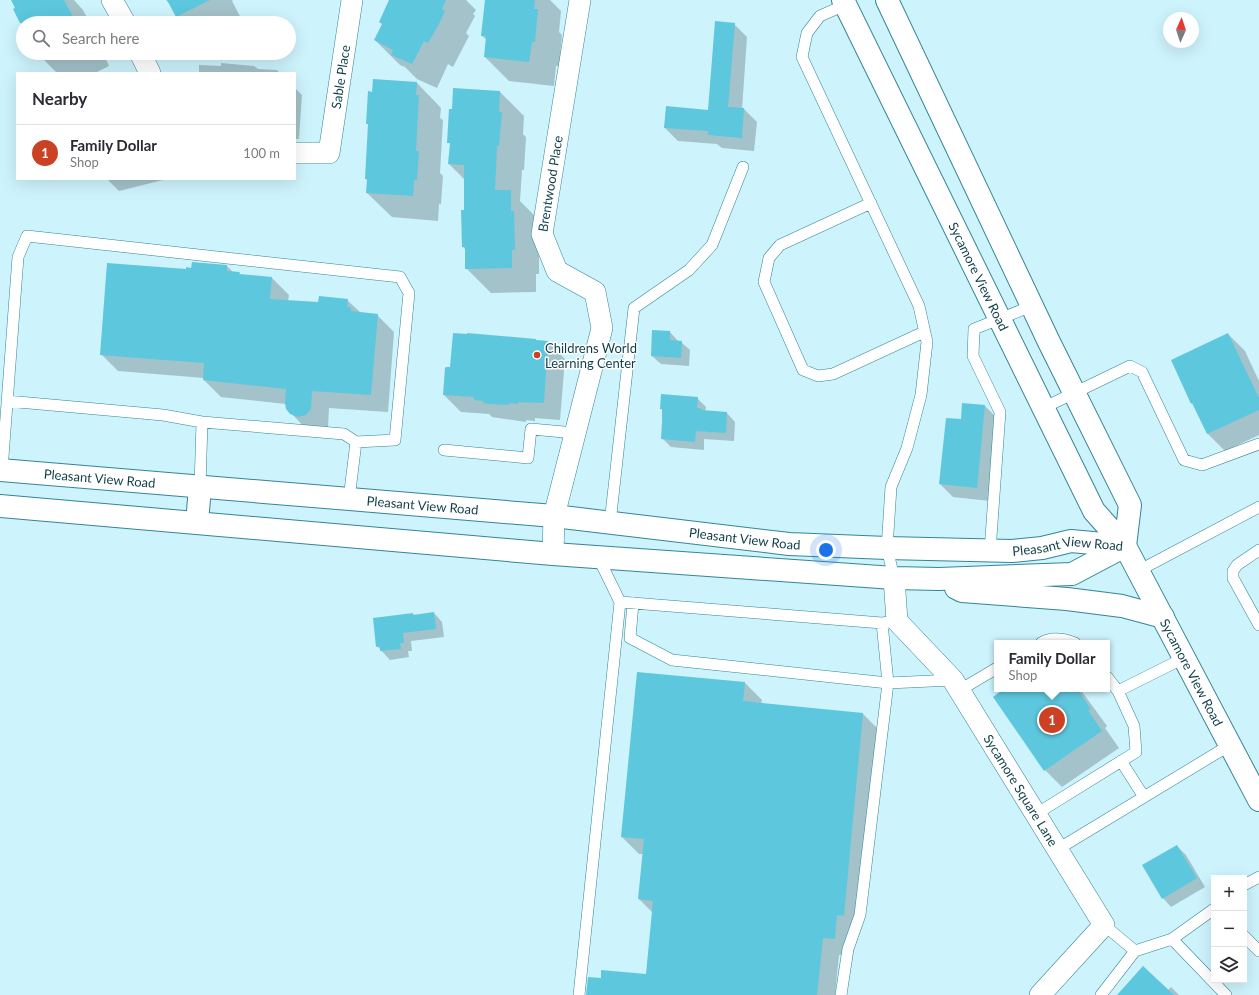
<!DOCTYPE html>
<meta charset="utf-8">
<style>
:root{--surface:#fff;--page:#f7f7f7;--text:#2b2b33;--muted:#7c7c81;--line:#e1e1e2;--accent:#cb4123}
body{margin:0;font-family:Lato,sans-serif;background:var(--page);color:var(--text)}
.controls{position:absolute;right:12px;bottom:12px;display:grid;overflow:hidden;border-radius:0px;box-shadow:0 4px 16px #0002}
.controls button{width:36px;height:36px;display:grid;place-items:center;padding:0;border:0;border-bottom:1px solid var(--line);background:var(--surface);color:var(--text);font:20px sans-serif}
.compass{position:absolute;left:1163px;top:12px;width:36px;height:36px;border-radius:50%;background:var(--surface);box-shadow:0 4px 16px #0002;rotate:3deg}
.you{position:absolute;left:826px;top:550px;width:14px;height:14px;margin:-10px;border:3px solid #fff;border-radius:50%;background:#1a73e8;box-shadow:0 0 0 6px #1a73e833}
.badge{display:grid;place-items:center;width:26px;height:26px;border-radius:50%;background:var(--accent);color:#fff;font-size:13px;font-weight:700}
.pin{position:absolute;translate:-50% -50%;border:2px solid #fff;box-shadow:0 1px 4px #0006}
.popup{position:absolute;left:994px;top:640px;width:116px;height:52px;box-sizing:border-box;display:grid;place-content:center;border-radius:0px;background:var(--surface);filter:drop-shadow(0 1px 3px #0005);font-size:13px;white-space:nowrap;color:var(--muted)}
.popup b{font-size:15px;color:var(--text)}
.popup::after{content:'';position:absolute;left:50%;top:100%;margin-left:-8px;border:8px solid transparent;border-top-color:var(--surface)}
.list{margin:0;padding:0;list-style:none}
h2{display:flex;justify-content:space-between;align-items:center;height:52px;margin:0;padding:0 16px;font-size:17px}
h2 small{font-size:13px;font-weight:400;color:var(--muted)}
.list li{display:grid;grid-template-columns:26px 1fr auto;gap:12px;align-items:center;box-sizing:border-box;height:56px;padding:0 16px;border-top:1px solid var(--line)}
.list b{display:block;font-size:15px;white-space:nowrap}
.list p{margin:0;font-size:13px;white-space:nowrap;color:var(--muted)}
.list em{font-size:13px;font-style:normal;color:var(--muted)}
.icon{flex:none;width:22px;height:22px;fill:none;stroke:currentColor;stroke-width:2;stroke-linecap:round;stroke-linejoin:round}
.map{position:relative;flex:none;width:1259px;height:995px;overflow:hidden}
.search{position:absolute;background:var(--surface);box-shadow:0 4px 16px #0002;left:16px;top:16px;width:280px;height:44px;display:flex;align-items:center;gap:10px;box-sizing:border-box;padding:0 14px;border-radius:22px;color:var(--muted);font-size:15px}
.panel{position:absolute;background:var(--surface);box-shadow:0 4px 16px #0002;left:16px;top:72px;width:280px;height:108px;border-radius:0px}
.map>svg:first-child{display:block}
.shadow{fill:#0003}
.building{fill:#5dc7de}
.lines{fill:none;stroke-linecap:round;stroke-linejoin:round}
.lane-casing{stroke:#348596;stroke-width:12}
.street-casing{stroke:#348596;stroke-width:22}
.secondary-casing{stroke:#348596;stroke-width:24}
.lane{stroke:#fff;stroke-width:11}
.street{stroke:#fff;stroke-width:21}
.secondary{stroke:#fff;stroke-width:22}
.poi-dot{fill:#cb4123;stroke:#fff;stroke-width:1.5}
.labels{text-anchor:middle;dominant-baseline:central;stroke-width:3;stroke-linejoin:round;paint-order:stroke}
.street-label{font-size:13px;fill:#0f3d47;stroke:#fff}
.poi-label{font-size:13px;fill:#0f3d47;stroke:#fff;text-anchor:start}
</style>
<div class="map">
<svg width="1259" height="995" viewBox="0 0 1259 995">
<rect width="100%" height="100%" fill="#cdf3fc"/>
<!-- shadow -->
<path class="shadow" d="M 12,0 L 74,0 L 83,10 L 90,23 L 23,23 L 23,27 L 14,10 L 17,8 Z
M 166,0 L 233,0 L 232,1 L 242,20 L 237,23 L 183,23 L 177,16 L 171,5 Z
M 391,0 L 466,0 L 476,10 L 473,14 L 475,16 L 466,33 L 469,36 L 453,67 L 448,64 L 437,88 L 417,79 L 405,67 L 400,65 L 375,40 L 383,25 Z
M 490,0 L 550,0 L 561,11 L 559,32 L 562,35 L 559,66 L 556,66 L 554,86 L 509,81 L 485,57 L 487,40 L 482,36 Z
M 734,24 L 747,37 L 742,109 L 744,109 L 757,122 L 754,151 L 722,148 L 717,144 L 678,141 L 665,128 L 709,111 Z
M 40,53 L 103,53 L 109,66 L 95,73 L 57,73 L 42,58 Z
M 221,63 L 254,66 L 258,69 L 277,70 L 280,73 L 199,73 L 199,65 L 221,66 Z
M 417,83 L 441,108 L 440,118 L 443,120 L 440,173 L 443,176 L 441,204 L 439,204 L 438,221 L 392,217 L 367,193 L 368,181 L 366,179 L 369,125 L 367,123 L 373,93 Z
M 295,88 L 302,95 L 299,139 L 295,139 Z
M 500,92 L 524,116 L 523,134 L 526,137 L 524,170 L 522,170 L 520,201 L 535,216 L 539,237 L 539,274 L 536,274 L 536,292 L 491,293 L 466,268 L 466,250 L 463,247 L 465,211 L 465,180 L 449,164 L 451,145 L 448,142 Z
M 107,179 L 162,179 L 163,180 L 119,191 Z
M 227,266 L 233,272 L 239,273 L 242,276 L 272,278 L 289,295 L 288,301 L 319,304 L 347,300 L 361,313 L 377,315 L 394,332 L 388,412 L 329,408 L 328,427 L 323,432 L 308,431 L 291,413 L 286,404 L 221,397 L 204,380 L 204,378 L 118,371 L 101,354 L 187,270 Z
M 670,332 L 678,341 L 681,342 L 690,350 L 689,366 L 661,364 L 652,356 Z
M 1228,334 L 1245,351 L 1259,381 L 1259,435 L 1225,451 L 1208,434 L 1194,405 Z
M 536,340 L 538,342 L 548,342 L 565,359 L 560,420 L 535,418 L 535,421 L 526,420 L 526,422 L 492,417 L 489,414 L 461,412 L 444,395 L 451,368 Z
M 697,398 L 706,407 L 705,412 L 727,413 L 735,422 L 734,441 L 704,439 L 704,450 L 671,447 L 662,438 L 663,410 L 661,409 Z
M 985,406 L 998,419 L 990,501 L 953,497 L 940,484 L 962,420 Z
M 434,613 L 442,622 L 444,637 L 411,641 L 412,651 L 408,651 L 409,657 L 390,660 L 377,646 L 413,614 L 415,616 Z
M 745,683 L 762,700 L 761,704 L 863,714 L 880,731 L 860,933 L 854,932 L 852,956 L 839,955 L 835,995 L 587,995 L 602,979 L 647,975 L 653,913 L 639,899 L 643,854 L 639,854 L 622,837 Z
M 1006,689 L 1080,689 L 1107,726 L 1105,728 L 1119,748 L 1062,787 L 1045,770 Z
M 1177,846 L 1186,855 L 1205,887 L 1171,907 L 1163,898 Z
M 1171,987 L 1179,995 L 1118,995 L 1168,990 Z"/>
<!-- building -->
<path class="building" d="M 11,0 L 64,0 L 76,23 L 20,23 L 13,9 L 15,8 Z
M 167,0 L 210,0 L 176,17 Z
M 389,0 L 446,0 L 442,9 L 445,11 L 439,24 L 428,43 L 424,41 L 412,64 L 391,55 L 393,50 L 374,40 L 382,24 L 379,22 Z
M 485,0 L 535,0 L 534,9 L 538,9 L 535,42 L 532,42 L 529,62 L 484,57 L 486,36 L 481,36 Z
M 715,21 L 735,23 L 728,107 L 744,108 L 742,138 L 708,135 L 708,131 L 664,128 L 666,106 L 708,110 Z
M 373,79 L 417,82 L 416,95 L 419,95 L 416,151 L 419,151 L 417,180 L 414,180 L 413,196 L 366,193 L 367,179 L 365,179 L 368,124 L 366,124 L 368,91 L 372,92 Z
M 453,88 L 500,91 L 499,112 L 502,112 L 499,146 L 497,146 L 495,190 L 511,190 L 511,211 L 514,211 L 515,250 L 512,250 L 512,268 L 465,269 L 465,247 L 462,247 L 461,210 L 464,210 L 464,165 L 448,164 L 450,143 L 447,143 L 449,109 L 452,109 Z
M 192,262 L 227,265 L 227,271 L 240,272 L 239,274 L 272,277 L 270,299 L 318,302 L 319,296 L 348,299 L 347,307 L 351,307 L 351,311 L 378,314 L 371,395 L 312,391 L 311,409 L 306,415 L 298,417 L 290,414 L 286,409 L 285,403 L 286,389 L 203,380 L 204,363 L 100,355 L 107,263 L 186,269 L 186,267 L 191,268 Z
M 652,330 L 670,331 L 670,340 L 682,341 L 681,358 L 651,356 Z
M 453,333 L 467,334 L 467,333 L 536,339 L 536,340 L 548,341 L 544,403 L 518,402 L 518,404 L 509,403 L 509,405 L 490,404 L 483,403 L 483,401 L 474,400 L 474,397 L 443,395 L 445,368 L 446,367 L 450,367 Z
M 1228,333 L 1259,398 L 1259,410 L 1207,434 L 1192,403 L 1191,404 L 1171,360 Z
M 661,394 L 698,397 L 697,408 L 702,409 L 702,410 L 727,412 L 726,433 L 696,431 L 695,442 L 661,439 L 662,422 L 662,409 L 660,409 Z
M 962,403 L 985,405 L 977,488 L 939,484 L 946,418 L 961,419 Z
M 434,612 L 436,629 L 403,633 L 404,643 L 400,643 L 401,649 L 380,651 L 380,646 L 376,647 L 373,618 L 413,613 L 413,615 Z
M 637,672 L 745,682 L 743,701 L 863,713 L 844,916 L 837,915 L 835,939 L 823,938 L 817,995 L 586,995 L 588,977 L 601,978 L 601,970 L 646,974 L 653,901 L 638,899 L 644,839 L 621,837 Z
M 1004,689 L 1077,689 L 1091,709 L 1088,710 L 1102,731 L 1044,771 L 993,697 Z
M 1177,845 L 1197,878 L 1162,899 L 1142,865 Z
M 1143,966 L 1174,995 L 1117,995 Z"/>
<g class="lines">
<!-- lane casing -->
<g class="lane-casing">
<path id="lane" d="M 845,5 L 820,16 L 807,33 L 802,57 L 919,306 L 927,342 L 921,395 L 907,448 L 891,487 L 887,548 L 894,578
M 871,203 L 780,245 L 769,258 L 764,282 L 803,370 L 818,376 L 833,374 L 924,332
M 7,401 L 163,415 L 202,422
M 1043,408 L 1130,366 L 1142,372 L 1184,460 L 1202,465 L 1259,444
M 444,450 L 528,458 L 531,429 L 575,433
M 2,470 L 18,257 L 27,236 L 400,277 L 409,293 L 395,440 L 356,442 L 349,499
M 200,487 L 202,422 L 344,434 L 356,442
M 610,523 L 634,308 L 689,270 L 712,245 L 743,167
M 1259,550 L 1237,565 L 1233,571 L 1233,578 L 1259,625
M 990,551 L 1000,412 L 973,356 L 974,329 L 1032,306
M 598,557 L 620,602
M 1138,571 L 1259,507
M 633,603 L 630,638 L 672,660 L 888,683 L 860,915 L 848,949 L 841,995
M 882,623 L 888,683 L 953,680
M 1041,643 C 1051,637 1064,638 1075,643
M 1107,677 L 1118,691 L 1184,658
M 960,690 L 997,668
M 1121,761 L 1144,797
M 1036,814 L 1136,752 L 1134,726 L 1118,691
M 1058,849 L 1230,745
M 1244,885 L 1259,877
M 1104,925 L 1135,951
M 1244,936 L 1259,951
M 1172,939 L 1226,995
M 579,995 L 620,602 L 882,623 L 897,621
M 1101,995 L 1135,951 L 1172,939 L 1214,909"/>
</g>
<!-- street casing -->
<g class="street-casing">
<g id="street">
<path d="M 112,0 L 125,23"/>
<path d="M 140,53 L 150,73"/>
<path id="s1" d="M 295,153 L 329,153 L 352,0"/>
<path id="s2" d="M 553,554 L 554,516 L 602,328 L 595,292 L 557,271 L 542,234 L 580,0"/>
<path id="s3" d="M 894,578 L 897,621 L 953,680 L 1104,925 L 1040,995"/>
</g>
</g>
<!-- secondary casing -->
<g class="secondary-casing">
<g id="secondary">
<path id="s4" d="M 843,0 L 1094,511 L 1125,546 L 1259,800"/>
<path d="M 887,0 L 1049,342 L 1130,505 L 1125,546"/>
<path id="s5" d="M 0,470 L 554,516 L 789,544 L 887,548 L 1012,551 L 1042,548 L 1071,541 L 1125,546"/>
<path d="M 0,506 L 553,554 L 894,578 L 939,579 L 1072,574 L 1125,546"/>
<path d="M 197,523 L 200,487"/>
<path d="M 956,588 L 962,591 L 1067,599 L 1122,606 L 1163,617"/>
</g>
</g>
<!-- lane -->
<use href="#lane" class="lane"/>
<!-- street -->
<use href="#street" class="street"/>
<!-- secondary -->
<use href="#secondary" class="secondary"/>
</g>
<!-- markers -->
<circle class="poi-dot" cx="537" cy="355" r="4"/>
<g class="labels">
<!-- street labels -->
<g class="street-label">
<text stroke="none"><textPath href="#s1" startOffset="111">Sable Place</textPath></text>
<text stroke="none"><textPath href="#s2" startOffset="403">Brentwood Place</textPath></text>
<text stroke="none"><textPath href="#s4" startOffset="308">Sycamore View Road</textPath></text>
<text stroke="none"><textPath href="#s5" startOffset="100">Pleasant View Road</textPath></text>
<text stroke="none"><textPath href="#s5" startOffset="424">Pleasant View Road</textPath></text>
<text stroke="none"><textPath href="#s5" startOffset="748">Pleasant View Road</textPath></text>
<text stroke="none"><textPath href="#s5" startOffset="1072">Pleasant View Road</textPath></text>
<text stroke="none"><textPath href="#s4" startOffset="759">Sycamore View Road</textPath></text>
<text stroke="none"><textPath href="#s3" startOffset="254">Sycamore Square Lane</textPath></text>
</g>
<!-- poi labels -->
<g class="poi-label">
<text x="545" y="348">Childrens World<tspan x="545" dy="15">Learning Center</tspan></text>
</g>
</g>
</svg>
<div class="controls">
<button>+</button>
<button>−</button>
<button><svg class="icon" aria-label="layers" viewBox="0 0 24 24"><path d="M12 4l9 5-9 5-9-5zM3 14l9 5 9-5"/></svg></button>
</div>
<svg class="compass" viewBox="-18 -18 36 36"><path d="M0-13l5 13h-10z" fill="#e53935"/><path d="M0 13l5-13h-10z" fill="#7c7c81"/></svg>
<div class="you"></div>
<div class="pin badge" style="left:1052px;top:720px">1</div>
<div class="popup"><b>Family Dollar</b>Shop</div>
<div class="search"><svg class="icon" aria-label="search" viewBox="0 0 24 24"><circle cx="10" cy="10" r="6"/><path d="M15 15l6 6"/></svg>Search here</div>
<section class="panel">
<h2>Nearby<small></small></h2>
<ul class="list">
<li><span class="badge">1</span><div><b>Family Dollar</b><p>Shop</p></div><em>100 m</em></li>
</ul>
</section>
</div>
